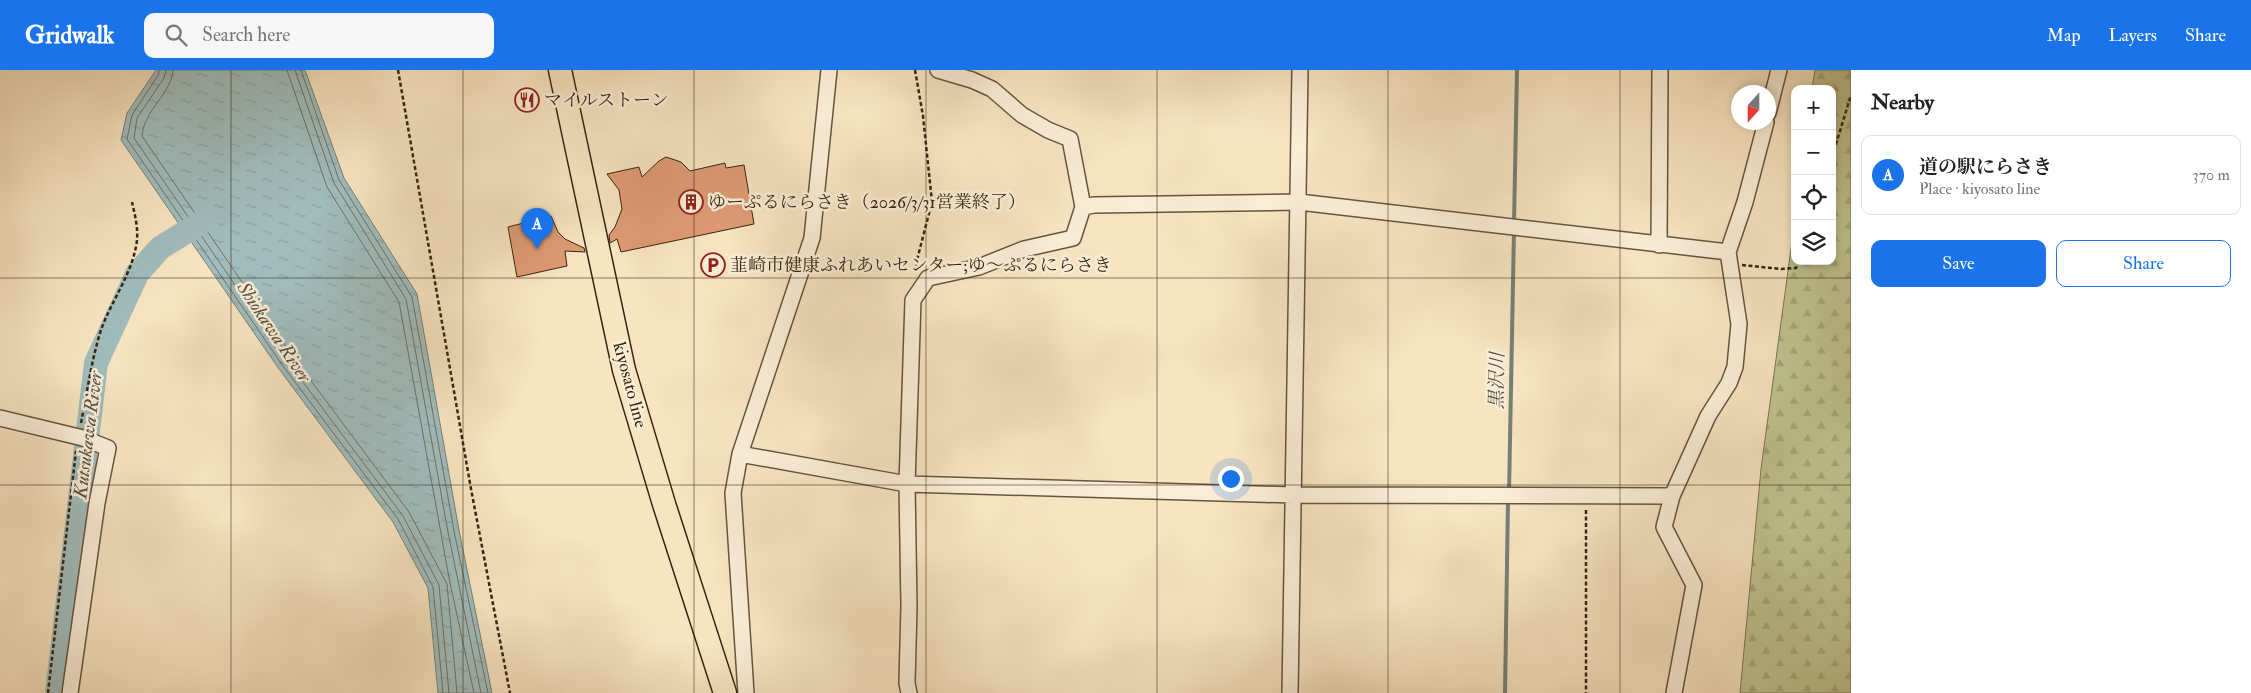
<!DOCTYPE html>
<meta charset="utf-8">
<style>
:root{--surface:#fff;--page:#f6f6f6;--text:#222;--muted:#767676;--line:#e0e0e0;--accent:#1a73e8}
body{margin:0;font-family:"IM FELL Double Pica","Noto Serif JP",serif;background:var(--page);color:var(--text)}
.controls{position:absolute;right:15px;top:15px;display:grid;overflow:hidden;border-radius:10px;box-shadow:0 2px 8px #0003}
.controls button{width:45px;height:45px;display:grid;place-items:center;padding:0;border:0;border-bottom:1px solid var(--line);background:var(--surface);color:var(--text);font:25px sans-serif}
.compass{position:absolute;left:1731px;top:15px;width:45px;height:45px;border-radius:50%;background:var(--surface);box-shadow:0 2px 8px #0003;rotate:201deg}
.you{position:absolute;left:1230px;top:408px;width:18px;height:18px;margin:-12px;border:4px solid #fff;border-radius:50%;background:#1a73e8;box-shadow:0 0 0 8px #1a73e833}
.badge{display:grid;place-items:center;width:32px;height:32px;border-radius:50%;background:var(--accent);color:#fff;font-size:16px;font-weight:700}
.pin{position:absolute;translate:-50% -41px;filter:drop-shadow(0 1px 2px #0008)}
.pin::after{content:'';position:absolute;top:26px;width:18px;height:15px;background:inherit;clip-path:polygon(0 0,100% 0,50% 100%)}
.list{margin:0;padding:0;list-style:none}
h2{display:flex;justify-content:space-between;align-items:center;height:65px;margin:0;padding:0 20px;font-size:21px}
h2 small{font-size:16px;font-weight:400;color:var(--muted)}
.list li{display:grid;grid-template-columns:32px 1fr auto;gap:15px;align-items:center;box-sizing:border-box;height:80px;margin:0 10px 10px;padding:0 10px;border:1px solid var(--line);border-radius:10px}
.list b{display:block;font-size:19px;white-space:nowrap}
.list p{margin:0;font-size:16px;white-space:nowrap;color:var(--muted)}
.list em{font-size:16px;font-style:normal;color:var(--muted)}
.actions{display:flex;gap:10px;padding:15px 20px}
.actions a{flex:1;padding:11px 0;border:1px solid var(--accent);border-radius:10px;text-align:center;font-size:18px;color:var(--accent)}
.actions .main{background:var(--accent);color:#fff}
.icon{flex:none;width:28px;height:28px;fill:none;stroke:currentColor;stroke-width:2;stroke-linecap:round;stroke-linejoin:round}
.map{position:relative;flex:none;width:1851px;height:623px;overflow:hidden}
header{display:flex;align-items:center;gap:30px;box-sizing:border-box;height:70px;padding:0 25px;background:var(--accent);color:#fff}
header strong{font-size:24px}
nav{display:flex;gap:28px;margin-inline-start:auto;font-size:18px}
.search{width:350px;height:45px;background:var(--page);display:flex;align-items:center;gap:12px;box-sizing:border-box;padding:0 18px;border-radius:10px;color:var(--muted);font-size:19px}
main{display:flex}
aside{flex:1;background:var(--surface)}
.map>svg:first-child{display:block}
.forest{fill:url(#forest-firs);stroke:#7c7450}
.water{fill:url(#water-ripples);stroke:#768077}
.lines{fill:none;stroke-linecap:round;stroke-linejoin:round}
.shore{stroke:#6c7066;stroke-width:1}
.stream{stroke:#768077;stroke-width:4}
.river{stroke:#a0bcbc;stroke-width:24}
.building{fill:#de9a75;stroke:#37250f}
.minor-casing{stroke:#67553c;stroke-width:18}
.highway-casing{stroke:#37250f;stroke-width:25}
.path{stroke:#37250f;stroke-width:2.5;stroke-dasharray:4 2.5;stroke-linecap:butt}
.minor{stroke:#faedd7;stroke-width:15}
.highway{stroke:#f7e4c1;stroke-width:22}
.grid{fill:none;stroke:#37250f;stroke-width:1;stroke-opacity:0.55}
.labels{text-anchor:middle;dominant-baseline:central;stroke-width:5;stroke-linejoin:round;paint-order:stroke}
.poi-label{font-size:18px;fill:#37250f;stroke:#faedd7;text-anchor:start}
.street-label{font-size:18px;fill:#37250f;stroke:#faedd7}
.water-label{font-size:19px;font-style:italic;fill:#565243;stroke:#faedd7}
</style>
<header>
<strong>Gridwalk</strong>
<div class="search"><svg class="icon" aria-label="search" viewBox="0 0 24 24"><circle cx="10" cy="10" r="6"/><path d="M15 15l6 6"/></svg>Search here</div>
<nav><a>Map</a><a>Layers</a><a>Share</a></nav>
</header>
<main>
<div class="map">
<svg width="1851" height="623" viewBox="0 0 1851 623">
<defs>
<pattern id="forest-firs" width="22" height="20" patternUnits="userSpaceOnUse" patternTransform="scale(1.25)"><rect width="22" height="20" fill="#c0c390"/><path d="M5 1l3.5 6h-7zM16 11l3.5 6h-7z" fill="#a6a77b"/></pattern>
<pattern id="water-ripples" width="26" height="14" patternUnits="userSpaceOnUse" patternTransform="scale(1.25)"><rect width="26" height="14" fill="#a0bcbc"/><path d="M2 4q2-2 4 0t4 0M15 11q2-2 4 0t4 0" fill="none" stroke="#8aa1a0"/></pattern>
</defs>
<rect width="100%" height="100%" fill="#f7e4c1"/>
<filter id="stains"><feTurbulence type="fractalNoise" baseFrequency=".004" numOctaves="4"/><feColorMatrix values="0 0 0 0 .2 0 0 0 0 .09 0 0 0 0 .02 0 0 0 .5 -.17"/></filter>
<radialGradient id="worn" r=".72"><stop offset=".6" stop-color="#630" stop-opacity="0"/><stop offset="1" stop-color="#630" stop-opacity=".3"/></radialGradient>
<!-- forest -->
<path class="forest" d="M 1815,0 L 1851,0 L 1851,623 L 1740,623 L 1761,399 L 1795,150 L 1795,191 L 1832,191 L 1832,19 L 1812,19 Z"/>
<!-- water -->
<path class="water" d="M 156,0 L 305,0 L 344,108 L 417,224 L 459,460 L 492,623 L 438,623 L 428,518 L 393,452 L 279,299 L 121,70 L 127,43 Z"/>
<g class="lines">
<!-- shore -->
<path class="shore" d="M 159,0 L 159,4 L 132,45 L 127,69 L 283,296 L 398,449 L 433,517 L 443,623
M 166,0 L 164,8 L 137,48 L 134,68 L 288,292 L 403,446 L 439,515 L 449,623
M 173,0 C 172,23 144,40 142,66 L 294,288 L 409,442 L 447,514 L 457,623
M 287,0 L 327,117 L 399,232 L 450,513 L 474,623
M 295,0 L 334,113 L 406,229 L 448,462 L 481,623
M 301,0 L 339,110 L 412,227 L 454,461 L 488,623"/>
<!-- stream -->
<path class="stream" d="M 1514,153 L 1517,0
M 1509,423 L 1514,160
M 1505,623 L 1508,430"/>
<!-- river -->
<path class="river" d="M 57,623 L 96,293 L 137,204 L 160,178 L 207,149"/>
</g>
<!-- building -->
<path class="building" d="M 666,87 L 681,92 L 690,101 L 725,93 L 726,98 L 744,95 L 754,154 L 621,182 L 617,169 L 610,173 L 609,165 L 615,157 L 622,139 L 619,120 L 607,104 L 639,97 L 642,107 L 659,91 Z
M 551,146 L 558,162 L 565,169 L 584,178 L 585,182 L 565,181 L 567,196 L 517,207 L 508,157 Z"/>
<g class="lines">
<!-- minor casing -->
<g class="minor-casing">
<path id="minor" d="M 938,0 L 972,10 L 992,19 L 1022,45 L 1048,60 L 1070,69 L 1083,137 L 1094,135 L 1299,132 L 1728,182
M 1768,43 L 1779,0
M 1659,175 L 1660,0
M 0,348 L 83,368 L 108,378 L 97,433 L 70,623
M 740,384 L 907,414 L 1293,425 L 1672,426
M 746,623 L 733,423 L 740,384 L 812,168 L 829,0
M 909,623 L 907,613 L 909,536 L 907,414 L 913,230 L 928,208 L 979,197 L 1024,179 L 1073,168 L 1083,137
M 1290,623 L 1300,0
M 1674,623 L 1694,515 L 1664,457 L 1672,426 L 1708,346 L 1729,313 L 1735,297 L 1739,254 L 1728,182 L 1745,132 L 1766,52"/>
</g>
<!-- highway casing -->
<g class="highway-casing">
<path id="highway" d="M 560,0 L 624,300 L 664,434 L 725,623"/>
</g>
<!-- path -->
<path class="path" d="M 398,0 L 471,419 L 510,623
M 915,0 L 923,46 L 932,132 L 918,186 L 916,201
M 1832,87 L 1851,25
M 1742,195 L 1781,199 L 1796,198 L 1799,191
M 81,353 C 87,323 91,293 100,263 C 110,232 133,204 137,170 C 138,157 135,145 132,132
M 1586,440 L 1586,623
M 48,623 L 76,381"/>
<!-- minor -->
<use href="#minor" class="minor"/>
<!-- highway -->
<use href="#highway" class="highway"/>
</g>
<!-- grid -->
<path class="grid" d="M 231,0 L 231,623M 463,0 L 463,623M 694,0 L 694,623M 926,0 L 926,623M 1157,0 L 1157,623M 1388,0 L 1388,623M 1620,0 L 1620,623M 0,208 L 1851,208M 0,415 L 1851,415"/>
<!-- icons -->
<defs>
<g id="restaurant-ring" transform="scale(1.25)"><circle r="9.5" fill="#faedd7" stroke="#8f2418" stroke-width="1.5"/><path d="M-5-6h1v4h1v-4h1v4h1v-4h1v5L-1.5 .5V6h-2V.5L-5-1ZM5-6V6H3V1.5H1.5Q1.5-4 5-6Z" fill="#8f2418"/></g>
<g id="building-ring" transform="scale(1.25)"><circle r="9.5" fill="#faedd7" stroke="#8f2418" stroke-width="1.5"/><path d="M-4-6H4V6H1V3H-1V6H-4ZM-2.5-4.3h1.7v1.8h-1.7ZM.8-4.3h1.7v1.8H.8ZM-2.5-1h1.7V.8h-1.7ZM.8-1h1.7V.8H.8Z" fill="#8f2418"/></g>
<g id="parking-ring" transform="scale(1.25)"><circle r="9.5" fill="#faedd7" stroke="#8f2418" stroke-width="1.5"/><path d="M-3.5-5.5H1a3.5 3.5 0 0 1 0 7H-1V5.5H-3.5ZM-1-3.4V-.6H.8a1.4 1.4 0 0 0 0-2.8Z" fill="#8f2418"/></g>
</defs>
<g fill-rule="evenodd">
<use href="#restaurant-ring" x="527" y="30"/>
<use href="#building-ring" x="691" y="132"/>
<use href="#parking-ring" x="713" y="195"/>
</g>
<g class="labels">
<!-- poi labels -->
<g class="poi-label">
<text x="544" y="30">マイルストーン</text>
<text x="708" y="132">ゆーぷるにらさき（2026/3/31営業終了）</text>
<text x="730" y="195">韮崎市健康ふれあいセンター;ゆ～ぷるにらさき</text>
</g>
<!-- street labels -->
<g class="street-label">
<text transform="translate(630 315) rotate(75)">kiyosato line</text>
</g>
<!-- water labels -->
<g class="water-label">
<text transform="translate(274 262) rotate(56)">Shiokawa River</text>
<text transform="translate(1497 311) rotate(-89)">黒沢川</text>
<text transform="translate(88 365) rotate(-83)">Kutsukawa River</text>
</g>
</g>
<rect width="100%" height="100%" filter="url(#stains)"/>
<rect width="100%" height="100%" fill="url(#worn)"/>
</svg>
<div class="controls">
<button>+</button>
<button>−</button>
<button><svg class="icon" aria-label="locate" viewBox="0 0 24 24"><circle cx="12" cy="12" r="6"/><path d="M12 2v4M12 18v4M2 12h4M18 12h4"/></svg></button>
<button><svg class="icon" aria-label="layers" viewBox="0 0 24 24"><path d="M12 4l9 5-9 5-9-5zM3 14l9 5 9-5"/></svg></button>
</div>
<svg class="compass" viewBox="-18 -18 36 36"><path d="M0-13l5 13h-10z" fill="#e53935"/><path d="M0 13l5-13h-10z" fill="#767676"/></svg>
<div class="you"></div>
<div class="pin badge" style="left:537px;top:179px">A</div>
</div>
<aside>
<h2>Nearby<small></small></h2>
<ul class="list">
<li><span class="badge">A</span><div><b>道の駅にらさき</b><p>Place · kiyosato line</p></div><em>370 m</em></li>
</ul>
<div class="actions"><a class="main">Save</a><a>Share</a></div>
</aside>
</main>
